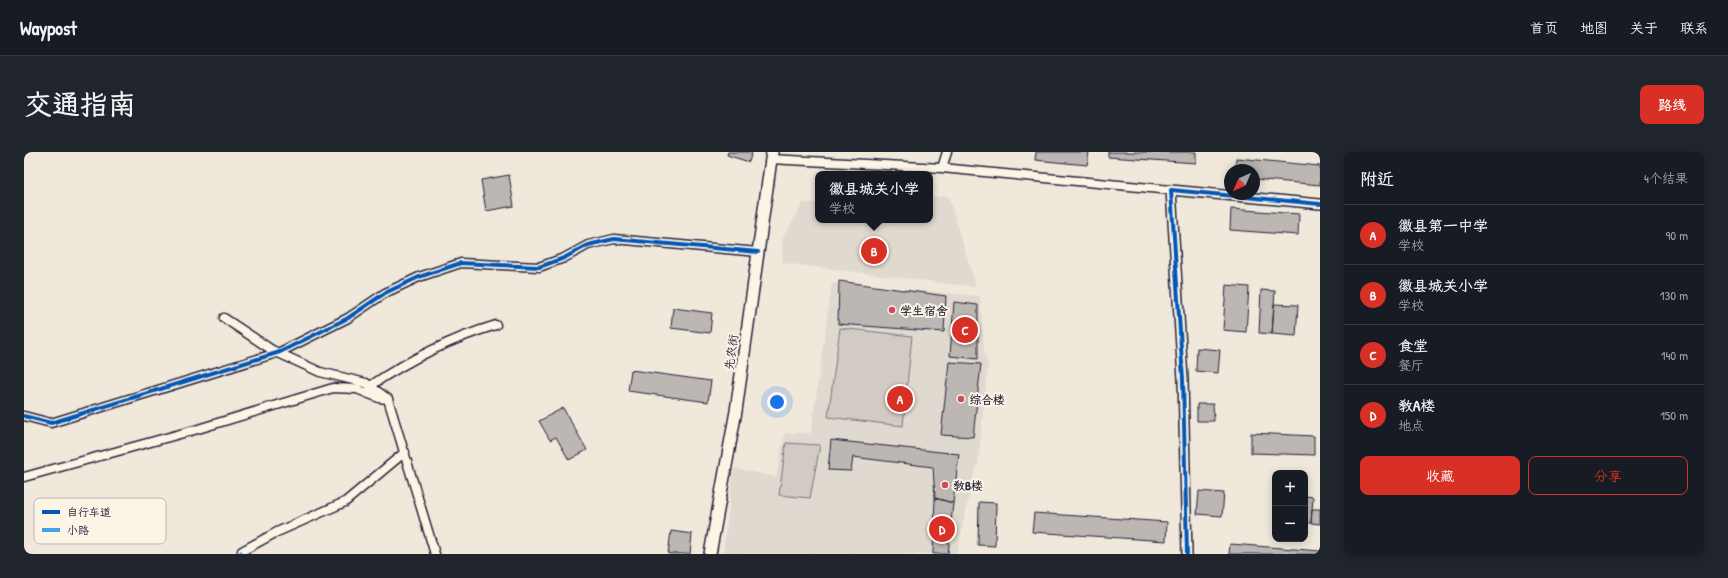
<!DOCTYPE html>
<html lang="zh">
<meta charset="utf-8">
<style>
:root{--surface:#171b24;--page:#20242c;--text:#f1f3f6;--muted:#9ea1a6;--line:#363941;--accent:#d93025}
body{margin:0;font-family:"Patrick Hand","LXGW WenKai TC",sans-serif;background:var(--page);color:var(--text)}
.controls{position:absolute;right:12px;bottom:12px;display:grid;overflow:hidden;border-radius:8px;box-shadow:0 2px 10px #0003}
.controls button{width:36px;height:36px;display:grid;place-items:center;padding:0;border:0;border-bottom:1px solid var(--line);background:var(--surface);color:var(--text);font:20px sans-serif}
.compass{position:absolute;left:1200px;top:12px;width:36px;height:36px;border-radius:50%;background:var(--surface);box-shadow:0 2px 10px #0003;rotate:224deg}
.you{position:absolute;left:753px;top:250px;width:14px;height:14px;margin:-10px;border:3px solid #fff;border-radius:50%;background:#1a73e8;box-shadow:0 0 0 6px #1a73e833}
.badge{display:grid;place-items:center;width:26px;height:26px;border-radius:50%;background:var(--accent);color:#fff;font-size:13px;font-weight:700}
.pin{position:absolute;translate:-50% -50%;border:2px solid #fff;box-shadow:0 1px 4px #0006}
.popup{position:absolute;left:791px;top:19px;width:118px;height:52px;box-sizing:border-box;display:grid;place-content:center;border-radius:8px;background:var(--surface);filter:drop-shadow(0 1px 3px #0005);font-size:13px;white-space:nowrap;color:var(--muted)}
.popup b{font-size:15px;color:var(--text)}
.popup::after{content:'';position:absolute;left:50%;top:100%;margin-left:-8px;border:8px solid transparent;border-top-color:var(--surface)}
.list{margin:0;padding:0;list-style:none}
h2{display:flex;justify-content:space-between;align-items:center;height:52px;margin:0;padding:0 16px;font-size:17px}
h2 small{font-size:13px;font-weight:400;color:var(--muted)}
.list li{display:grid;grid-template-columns:26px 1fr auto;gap:12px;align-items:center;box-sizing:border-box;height:60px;padding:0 16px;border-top:1px solid var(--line)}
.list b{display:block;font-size:15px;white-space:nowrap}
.list p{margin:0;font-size:13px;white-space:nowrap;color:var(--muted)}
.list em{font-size:13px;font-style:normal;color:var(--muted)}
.actions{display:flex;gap:8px;padding:12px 16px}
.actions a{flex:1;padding:9px 0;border:1px solid var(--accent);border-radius:8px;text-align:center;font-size:14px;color:var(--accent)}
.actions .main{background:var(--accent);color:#fff}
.map{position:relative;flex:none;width:1296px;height:402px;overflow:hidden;border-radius:8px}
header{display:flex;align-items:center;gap:24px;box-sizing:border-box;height:56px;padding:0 20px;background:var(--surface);border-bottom:1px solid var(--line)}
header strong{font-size:19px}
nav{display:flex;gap:22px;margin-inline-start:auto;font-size:14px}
.intro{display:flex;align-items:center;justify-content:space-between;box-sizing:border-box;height:96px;padding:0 24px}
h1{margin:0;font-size:28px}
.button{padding:10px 18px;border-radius:8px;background:var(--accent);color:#fff;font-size:14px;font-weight:700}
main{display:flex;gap:24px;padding:0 24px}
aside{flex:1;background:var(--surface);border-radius:8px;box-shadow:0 2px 10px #0003}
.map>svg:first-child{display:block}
.built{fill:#e0d9cf}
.green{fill:#d1cbc3;stroke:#7a767f}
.building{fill:#bcb7b3;stroke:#22223b}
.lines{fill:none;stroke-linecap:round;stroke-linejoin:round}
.minor-casing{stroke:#22223b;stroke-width:11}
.tertiary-casing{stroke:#22223b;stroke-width:12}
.secondary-casing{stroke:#22223b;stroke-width:14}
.minor{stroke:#fcf5e5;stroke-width:8}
.tertiary{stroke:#fcf5e5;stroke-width:9}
.secondary{stroke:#fcf5e5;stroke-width:11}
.quiet{stroke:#3ea2ec;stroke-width:3;stroke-dasharray:6 3;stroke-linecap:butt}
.cycleway-casing{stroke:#fcf5e5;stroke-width:6}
.cycleway{stroke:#0057b8;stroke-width:4}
.poi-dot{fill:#d1495b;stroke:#fcf5e5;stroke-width:1.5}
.labels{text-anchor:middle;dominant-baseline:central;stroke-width:4;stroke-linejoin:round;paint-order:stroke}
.poi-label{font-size:12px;font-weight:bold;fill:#22223b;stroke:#fcf5e5;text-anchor:start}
.street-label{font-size:12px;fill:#22223b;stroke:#fcf5e5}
.key{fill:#fcf5e5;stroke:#bbb6b2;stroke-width:1}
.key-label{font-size:11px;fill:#22223b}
</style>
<header>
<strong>Waypost</strong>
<nav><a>首页</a><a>地图</a><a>关于</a><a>联系</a></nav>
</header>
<div class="intro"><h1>交通指南</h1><a class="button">路线</a></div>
<main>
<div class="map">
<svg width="1296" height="402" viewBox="0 0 1296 402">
<rect width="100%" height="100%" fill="#efe8db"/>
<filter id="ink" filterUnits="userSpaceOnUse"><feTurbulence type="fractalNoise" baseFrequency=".025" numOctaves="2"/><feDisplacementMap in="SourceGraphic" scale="8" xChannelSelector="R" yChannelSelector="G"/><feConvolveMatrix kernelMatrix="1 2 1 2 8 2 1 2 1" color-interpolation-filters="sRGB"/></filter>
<g filter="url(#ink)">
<!-- built -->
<path class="built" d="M 924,44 L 952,135 L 759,111 L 758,88 L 779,51 L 794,51 L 794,68 L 906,68 L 906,45 Z
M 808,131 L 956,144 L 960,200 L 964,213 L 954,312 L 947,332 L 933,402 L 699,402 L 710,316 L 752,325 L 761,281 L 787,281 Z"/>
<!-- green -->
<path class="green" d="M 816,176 L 888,184 L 879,274 L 804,265 Z
M 762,291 L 796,293 L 786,346 L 755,343 Z"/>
<!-- building -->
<path class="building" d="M 704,0 L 728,0 L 725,10 L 703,3 Z
M 1012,0 L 1065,0 L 1063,13 L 1011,8 Z
M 1084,0 L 1172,0 L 1172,11 L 1084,5 Z
M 1212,6 L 1296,14 L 1296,33 L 1230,27 L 1230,18 L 1211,18 Z
M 485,23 L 490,54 L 462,59 L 457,28 Z
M 1207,57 L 1275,62 L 1274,83 L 1206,78 Z
M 815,129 L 922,144 L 920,180 L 814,172 Z
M 1202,133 L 1225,135 L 1222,180 L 1199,178 Z
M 1237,138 L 1251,139 L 1248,182 L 1235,181 Z
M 930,150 L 954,153 L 954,207 L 926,204 Z
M 1250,152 L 1274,153 L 1272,184 L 1248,182 Z
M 649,156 L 688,161 L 686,181 L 647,176 Z
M 1173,196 L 1196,198 L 1194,221 L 1172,219 Z
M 925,210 L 957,212 L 949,285 L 917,283 Z
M 607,218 L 687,229 L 684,250 L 604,239 Z
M 1173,252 L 1189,252 L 1190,269 L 1173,269 Z
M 539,256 L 563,298 L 545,308 L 532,285 L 526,288 L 515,269 Z
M 1227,281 L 1290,284 L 1290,303 L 1227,301 Z
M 807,288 L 935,302 L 929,351 L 911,346 L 909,315 L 829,305 L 827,319 L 804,318 Z
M 1175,339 L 1200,341 L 1198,364 L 1173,362 Z
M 1281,344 L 1289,345 L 1287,371 L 1281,371 Z
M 911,346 L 929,351 L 924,402 L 909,402 Z
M 955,350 L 972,351 L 971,394 L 954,393 Z
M 1288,357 L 1296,357 L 1296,372 L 1287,371 Z
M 1010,361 L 1143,370 L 1142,389 L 1008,380 Z
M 647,379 L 668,382 L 666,402 L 644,402 Z
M 1206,392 L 1296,399 L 1296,402 L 1205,402 Z"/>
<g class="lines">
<!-- minor casing -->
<g class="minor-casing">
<path id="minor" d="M 746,7 L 918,16 L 1147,38
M 918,16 L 923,0
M 200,166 L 248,198 L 296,220 L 342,231 L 364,247 L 411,402
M 346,234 C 386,207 426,187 472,173
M 0,264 L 27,271 L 256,200 L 324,166 L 361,141 L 395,125 L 437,111 L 515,115 L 540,106 L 564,93 L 590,87 L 734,100
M 0,325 L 174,277 L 309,236 L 333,237 L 355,246 L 364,247
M 218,399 L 253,380 L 321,350 L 381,300"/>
</g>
<!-- tertiary casing -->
<g class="tertiary-casing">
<path id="tertiary" d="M 1163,402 L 1159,227 L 1147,38 L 1296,52"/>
</g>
<!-- secondary casing -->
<g class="secondary-casing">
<path id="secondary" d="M 686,402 L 712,259 L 748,0"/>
</g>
<!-- minor -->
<use href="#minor" class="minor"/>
<!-- tertiary -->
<use href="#tertiary" class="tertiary"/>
<!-- secondary -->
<use href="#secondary" class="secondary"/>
<!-- quiet -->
<path class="quiet" d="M 215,402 L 218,399"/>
<!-- cycleway casing -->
<g class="cycleway-casing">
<path id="cycleway" d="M 0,264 L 27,271 L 256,200 L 324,166 L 361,141 L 395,125 L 437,111 L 515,115 L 540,106 L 564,93 L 590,87 L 734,100
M 1163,402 L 1159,227 L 1147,38 L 1296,52"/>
</g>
<!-- cycleway -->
<use href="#cycleway" class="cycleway"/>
</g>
</g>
<!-- markers -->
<g class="poi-dot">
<circle cx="868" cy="158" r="4"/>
<circle cx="937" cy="247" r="4"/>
<circle cx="921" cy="333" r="4"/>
</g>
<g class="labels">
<!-- poi labels -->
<g class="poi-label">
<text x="876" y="158">学生宿舍</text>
<text x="945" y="247">综合楼</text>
<text x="929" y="333">教B楼</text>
</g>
<!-- street labels -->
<g class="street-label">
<text transform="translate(707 200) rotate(-82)">先农街</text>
</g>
</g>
<!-- legend -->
<rect x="10" y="346" width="132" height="46" rx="6" class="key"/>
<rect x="18" y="358" width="18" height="4" fill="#0057b8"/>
<rect x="18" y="376" width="18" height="4" fill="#3ea2ec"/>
<g class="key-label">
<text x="43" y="364">自行车道</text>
<text x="43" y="382">小路</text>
</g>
</svg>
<div class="controls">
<button>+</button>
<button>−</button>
</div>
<svg class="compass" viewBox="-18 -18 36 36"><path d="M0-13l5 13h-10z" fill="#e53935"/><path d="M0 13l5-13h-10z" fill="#9ea1a6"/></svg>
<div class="you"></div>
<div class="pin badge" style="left:876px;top:247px">A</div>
<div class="pin badge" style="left:850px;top:99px">B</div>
<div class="popup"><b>徽县城关小学</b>学校</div>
<div class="pin badge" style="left:941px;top:178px">C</div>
<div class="pin badge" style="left:918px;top:377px">D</div>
</div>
<aside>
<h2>附近<small>4个结果</small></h2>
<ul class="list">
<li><span class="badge">A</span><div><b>徽县第一中学</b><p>学校</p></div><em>90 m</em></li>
<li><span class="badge">B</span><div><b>徽县城关小学</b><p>学校</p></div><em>130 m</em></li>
<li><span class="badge">C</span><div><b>食堂</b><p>餐厅</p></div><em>140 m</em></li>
<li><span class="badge">D</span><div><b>教A楼</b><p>地点</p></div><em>150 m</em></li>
</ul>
<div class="actions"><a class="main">收藏</a><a>分享</a></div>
</aside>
</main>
